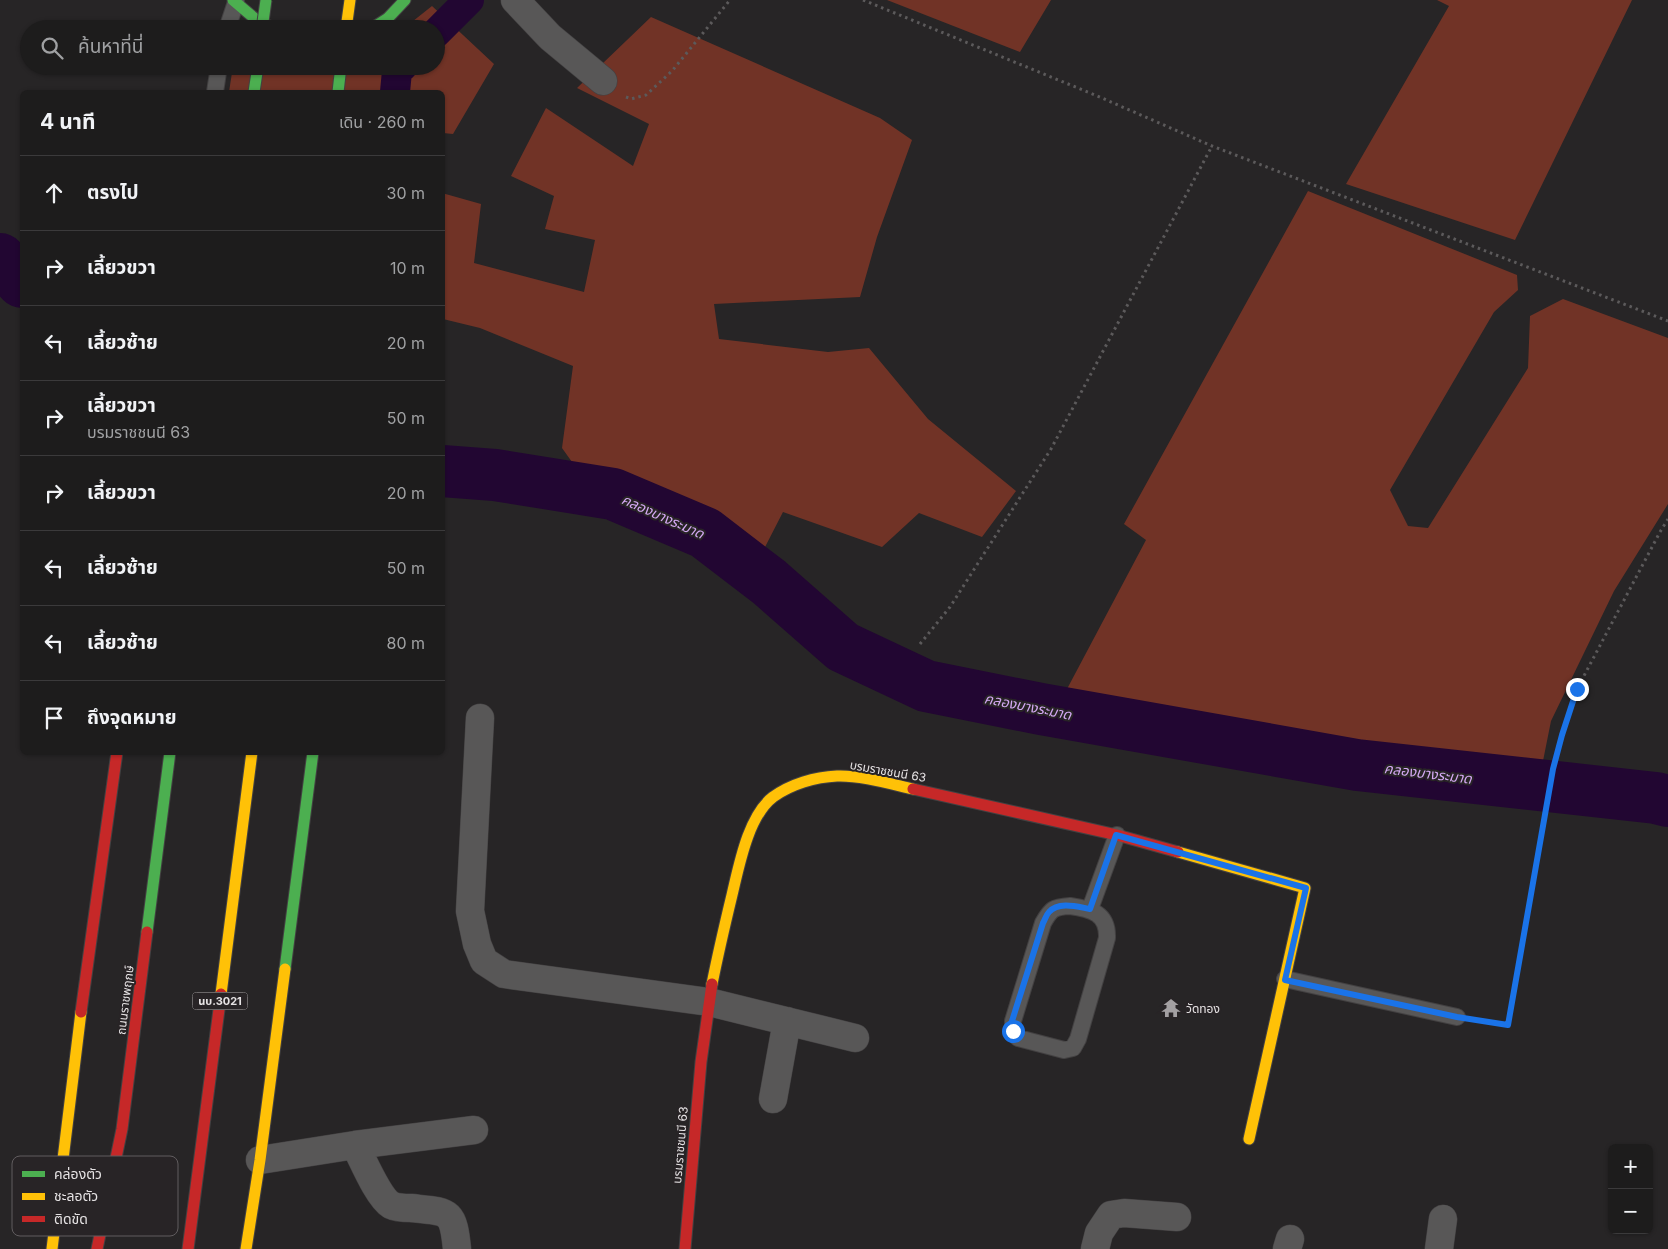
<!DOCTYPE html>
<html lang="th">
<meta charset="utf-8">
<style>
:root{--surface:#1d1c1c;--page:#2a2929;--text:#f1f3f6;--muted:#a0a1a3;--line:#3b3a3b}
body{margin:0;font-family:Inter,"Noto Sans Thai",sans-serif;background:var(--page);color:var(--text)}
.controls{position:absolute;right:15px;bottom:15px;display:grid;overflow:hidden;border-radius:8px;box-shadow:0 1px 4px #0004}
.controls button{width:45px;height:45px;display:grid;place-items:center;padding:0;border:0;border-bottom:1px solid var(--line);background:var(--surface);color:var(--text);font:25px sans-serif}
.stop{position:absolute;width:15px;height:15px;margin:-11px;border:4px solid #1a73e8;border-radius:50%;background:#fff}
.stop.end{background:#1a73e8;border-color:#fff;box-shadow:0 1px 5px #0008}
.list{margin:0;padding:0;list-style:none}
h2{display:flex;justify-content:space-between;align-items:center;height:65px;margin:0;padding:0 20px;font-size:21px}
h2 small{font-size:16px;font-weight:400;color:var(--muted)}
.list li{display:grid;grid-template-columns:32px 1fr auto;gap:15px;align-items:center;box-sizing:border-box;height:75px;padding:0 20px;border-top:1px solid var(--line)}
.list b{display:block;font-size:19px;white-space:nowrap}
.list p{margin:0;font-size:16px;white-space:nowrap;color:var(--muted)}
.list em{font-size:16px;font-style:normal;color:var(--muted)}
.icon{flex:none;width:28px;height:28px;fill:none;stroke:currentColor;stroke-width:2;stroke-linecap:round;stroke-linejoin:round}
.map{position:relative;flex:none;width:1668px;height:1249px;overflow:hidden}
.search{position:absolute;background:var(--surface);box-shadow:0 1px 4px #0004;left:20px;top:20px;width:425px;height:55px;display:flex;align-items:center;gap:12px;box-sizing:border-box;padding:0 18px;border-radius:28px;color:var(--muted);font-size:19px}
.panel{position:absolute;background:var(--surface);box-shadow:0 1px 4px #0004;left:20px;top:90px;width:425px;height:665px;border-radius:8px}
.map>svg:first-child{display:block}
.green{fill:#713326}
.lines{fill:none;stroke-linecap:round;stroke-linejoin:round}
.canal{stroke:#220632;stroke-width:30}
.river{stroke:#220632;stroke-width:52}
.lane-casing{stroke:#434142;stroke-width:18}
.street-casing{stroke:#434142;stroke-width:29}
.fast-casing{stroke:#434142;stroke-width:13}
.slow-casing{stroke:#434142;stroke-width:13}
.jam-casing{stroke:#434142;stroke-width:13}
.path{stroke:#5c5a5b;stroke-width:3;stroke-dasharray:2.5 4;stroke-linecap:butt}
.lane{stroke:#585757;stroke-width:16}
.street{stroke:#585757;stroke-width:28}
.fast{stroke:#4caf50;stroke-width:11}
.slow{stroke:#ffc107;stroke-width:11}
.jam{stroke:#c62828;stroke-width:11}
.fast-bridge-casing{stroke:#434142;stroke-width:13;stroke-linecap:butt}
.fast-bridge{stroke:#4caf50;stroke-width:11}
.route{stroke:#1a73e8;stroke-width:6}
.labels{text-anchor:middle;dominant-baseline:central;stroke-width:4;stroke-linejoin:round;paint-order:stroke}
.shield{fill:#282426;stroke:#adaaab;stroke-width:1}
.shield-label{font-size:11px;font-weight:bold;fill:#e6e3e4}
.street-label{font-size:12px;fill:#e6e3e4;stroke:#282426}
.poi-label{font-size:12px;fill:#e6e3e4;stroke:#282426;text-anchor:start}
.water-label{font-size:14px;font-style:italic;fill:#d5a9f4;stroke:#282426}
.key{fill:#282426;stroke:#615d5f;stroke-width:1}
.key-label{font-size:14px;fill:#e6e3e4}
</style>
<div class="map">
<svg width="1668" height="1249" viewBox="0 0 1668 1249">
<rect width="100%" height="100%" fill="#272526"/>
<!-- green -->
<path class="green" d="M 887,0 L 1051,0 L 1020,52 Z
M 1437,0 L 1632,0 L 1515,240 L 1346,184 L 1449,6 Z
M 432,6 L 494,64 L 453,134 L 443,133 L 442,92 L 229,92 L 233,66 L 436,66 L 436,29 L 403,29 Z
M 651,17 L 880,118 L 912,140 L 877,237 L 860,297 L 714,304 L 719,339 L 828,352 L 869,348 L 928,419 L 1016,491 L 982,537 L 919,513 L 882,547 L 783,512 L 764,549 L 625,488 L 582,476 L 562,448 L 573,366 L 480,328 L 443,319 L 442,193 L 481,204 L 474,263 L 584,292 L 595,240 L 545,229 L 554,196 L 511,176 L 546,108 L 633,166 L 649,124 L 577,88 Z
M 1308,191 L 1517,275 L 1518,290 L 1494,312 L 1390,490 L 1408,526 L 1428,528 L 1528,368 L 1530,316 L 1563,299 L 1668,338 L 1668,504 L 1614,591 L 1551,721 L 1536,796 L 1100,730 L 1106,701 L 1067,689 L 1146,540 L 1124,524 Z"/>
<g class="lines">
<!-- canal -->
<path class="canal" d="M 436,33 L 469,0
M 395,92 L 397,71 L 403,66"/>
<!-- river -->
<path class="river" d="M 0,259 L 22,282
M 442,471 L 495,475 L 613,494 L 705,533 L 769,582 L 843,647 L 926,686 L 1041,709 L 1357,765 L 1656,798 L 1668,801"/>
<!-- lane casing -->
<g class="lane-casing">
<path id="lane" d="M 227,29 L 236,2
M 215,92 L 219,66
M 1070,906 C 1091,909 1108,913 1107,938 L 1078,1039 L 1073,1048 L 1064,1050 L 1018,1038 L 1013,1031 L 1013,1021 L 1043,923 C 1051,909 1053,907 1070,906 Z
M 1090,909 L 1117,835
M 1285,979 L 1457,1017"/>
</g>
<!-- street casing -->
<g class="street-casing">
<path id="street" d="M 515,0 L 550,37 L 603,81
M 480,718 L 470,911 L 477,944 L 484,961 L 504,974 L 709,1002 L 855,1038
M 773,1099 L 787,1021
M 355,1145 C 363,1160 378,1197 391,1205 C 397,1208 405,1208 411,1208 C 449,1212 453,1209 457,1249
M 260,1160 L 355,1145 L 474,1130
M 1095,1249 L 1099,1233 L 1111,1215 L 1124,1213 L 1177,1217
M 1287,1249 L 1290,1239
M 1439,1249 L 1443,1219"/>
</g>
<!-- fast casing -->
<g class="fast-casing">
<path id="fast" d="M 233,0 L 260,23 L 278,29
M 371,29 L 388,18 L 405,0
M 254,92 L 258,66
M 338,92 L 341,66
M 147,932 L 170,752
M 285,969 L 313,752"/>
</g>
<!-- slow casing -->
<g class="slow-casing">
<path id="slow" d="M 346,29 L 350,0
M 1178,852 L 1305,888 L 1249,1139
M 712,984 C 718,954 725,924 732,895 C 739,866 748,816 773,797 C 791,784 815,777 837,776 C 859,775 891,784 913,789
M 221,994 L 252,752
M 52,1249 L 81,1012
M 246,1249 L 260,1160 L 285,969"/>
</g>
<!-- jam casing -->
<g class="jam-casing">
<path id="jam" d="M 913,789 L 1117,835 L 1178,852
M 81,1012 L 117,752
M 97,1249 L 122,1129 L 147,932
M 188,1249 L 221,994
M 685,1249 L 701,1062 L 712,984"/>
</g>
<!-- path -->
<path class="path" d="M 863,0 L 1095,95 L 1212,146 L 1668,321
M 626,97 L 631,99 L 646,95 L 672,71 L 730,0
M 920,644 L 950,607 L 1051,449 L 1212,146
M 1477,1020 L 1508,1025 L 1553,769 L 1562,735 L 1577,689 L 1660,532 L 1668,519"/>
<!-- lane -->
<use href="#lane" class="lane"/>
<!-- street -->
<use href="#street" class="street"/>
<!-- fast -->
<use href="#fast" class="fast"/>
<!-- slow -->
<use href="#slow" class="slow"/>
<!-- jam -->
<use href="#jam" class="jam"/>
<!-- fast-bridge casing -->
<g class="fast-bridge-casing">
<path id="fast-bridge" d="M 262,29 L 266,0"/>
</g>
<!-- fast-bridge -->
<use href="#fast-bridge" class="fast-bridge"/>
</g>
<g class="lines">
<!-- route -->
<path class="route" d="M 1013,1031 L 1012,1021 L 1043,923 C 1045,920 1046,915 1049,912 C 1059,901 1078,907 1090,909 L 1116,835 L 1306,888 L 1285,980 L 1457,1017 L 1508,1025 L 1553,769 L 1562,735 L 1577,689"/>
</g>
<!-- icons -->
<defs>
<g id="temple-bare" transform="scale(1.5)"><path d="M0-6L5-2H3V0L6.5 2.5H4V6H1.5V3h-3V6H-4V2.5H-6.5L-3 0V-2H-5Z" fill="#a3a0a2" stroke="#282426" stroke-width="2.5" paint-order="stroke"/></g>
</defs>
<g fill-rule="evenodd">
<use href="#temple-bare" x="1171" y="1008"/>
</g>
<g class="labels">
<!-- shield labels -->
<rect class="shield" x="192.5" y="992.5" width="55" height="17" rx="4"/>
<g class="shield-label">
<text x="220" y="1001">นบ.3021</text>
</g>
<!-- street labels -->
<g class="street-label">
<text transform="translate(888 771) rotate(10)">บรมราชชนนี 63</text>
<text transform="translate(125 1000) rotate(-83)">ถนนราชพฤกษ์</text>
<text transform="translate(680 1145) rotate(-85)">บรมราชชนนี 63</text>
</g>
<!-- poi labels -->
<g class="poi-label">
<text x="1186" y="1008">วัดทอง</text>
</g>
<!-- water labels -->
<g class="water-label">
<text transform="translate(663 516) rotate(24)">คลองบางระมาด</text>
<text transform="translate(1028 706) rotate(11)">คลองบางระมาด</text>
<text transform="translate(1428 773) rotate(7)">คลองบางระมาด</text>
</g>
</g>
<!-- legend -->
<rect x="12" y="1156" width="166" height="80" rx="8" class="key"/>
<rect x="22" y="1171" width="23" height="6" fill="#4caf50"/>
<rect x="22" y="1193" width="23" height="7" fill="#ffc107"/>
<rect x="22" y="1216" width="23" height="6" fill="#c62828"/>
<g class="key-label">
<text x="54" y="1179">คล่องตัว</text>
<text x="54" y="1201">ชะลอตัว</text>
<text x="54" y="1224">ติดขัด</text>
</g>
</svg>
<div class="controls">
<button>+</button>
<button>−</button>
</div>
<div class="stop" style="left:1013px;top:1031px"></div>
<div class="stop end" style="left:1577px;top:689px"></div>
<div class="search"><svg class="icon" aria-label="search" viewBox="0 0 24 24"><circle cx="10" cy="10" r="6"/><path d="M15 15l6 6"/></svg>ค้นหาที่นี่</div>
<section class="panel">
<h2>4 นาที<small>เดิน · 260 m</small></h2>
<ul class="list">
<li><svg class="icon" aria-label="ahead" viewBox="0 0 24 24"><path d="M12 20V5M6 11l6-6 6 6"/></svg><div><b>ตรงไป</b></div><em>30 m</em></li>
<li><svg class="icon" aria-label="right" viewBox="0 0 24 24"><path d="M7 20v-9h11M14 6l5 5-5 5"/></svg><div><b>เลี้ยวขวา</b></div><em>10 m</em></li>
<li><svg class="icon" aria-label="left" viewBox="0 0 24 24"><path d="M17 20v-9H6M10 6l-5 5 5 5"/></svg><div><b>เลี้ยวซ้าย</b></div><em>20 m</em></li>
<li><svg class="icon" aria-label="right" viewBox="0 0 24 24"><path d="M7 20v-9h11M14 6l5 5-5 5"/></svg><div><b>เลี้ยวขวา</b><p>บรมราชชนนี 63</p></div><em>50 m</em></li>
<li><svg class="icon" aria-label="right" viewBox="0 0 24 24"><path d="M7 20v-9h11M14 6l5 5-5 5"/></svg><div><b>เลี้ยวขวา</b></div><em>20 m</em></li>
<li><svg class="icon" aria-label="left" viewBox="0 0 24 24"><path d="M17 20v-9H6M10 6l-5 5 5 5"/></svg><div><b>เลี้ยวซ้าย</b></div><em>50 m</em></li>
<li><svg class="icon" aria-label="left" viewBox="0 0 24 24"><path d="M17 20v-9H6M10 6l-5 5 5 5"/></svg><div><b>เลี้ยวซ้าย</b></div><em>80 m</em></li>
<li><svg class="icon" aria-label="arrive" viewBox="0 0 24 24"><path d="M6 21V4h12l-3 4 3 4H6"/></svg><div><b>ถึงจุดหมาย</b></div></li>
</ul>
</section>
</div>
